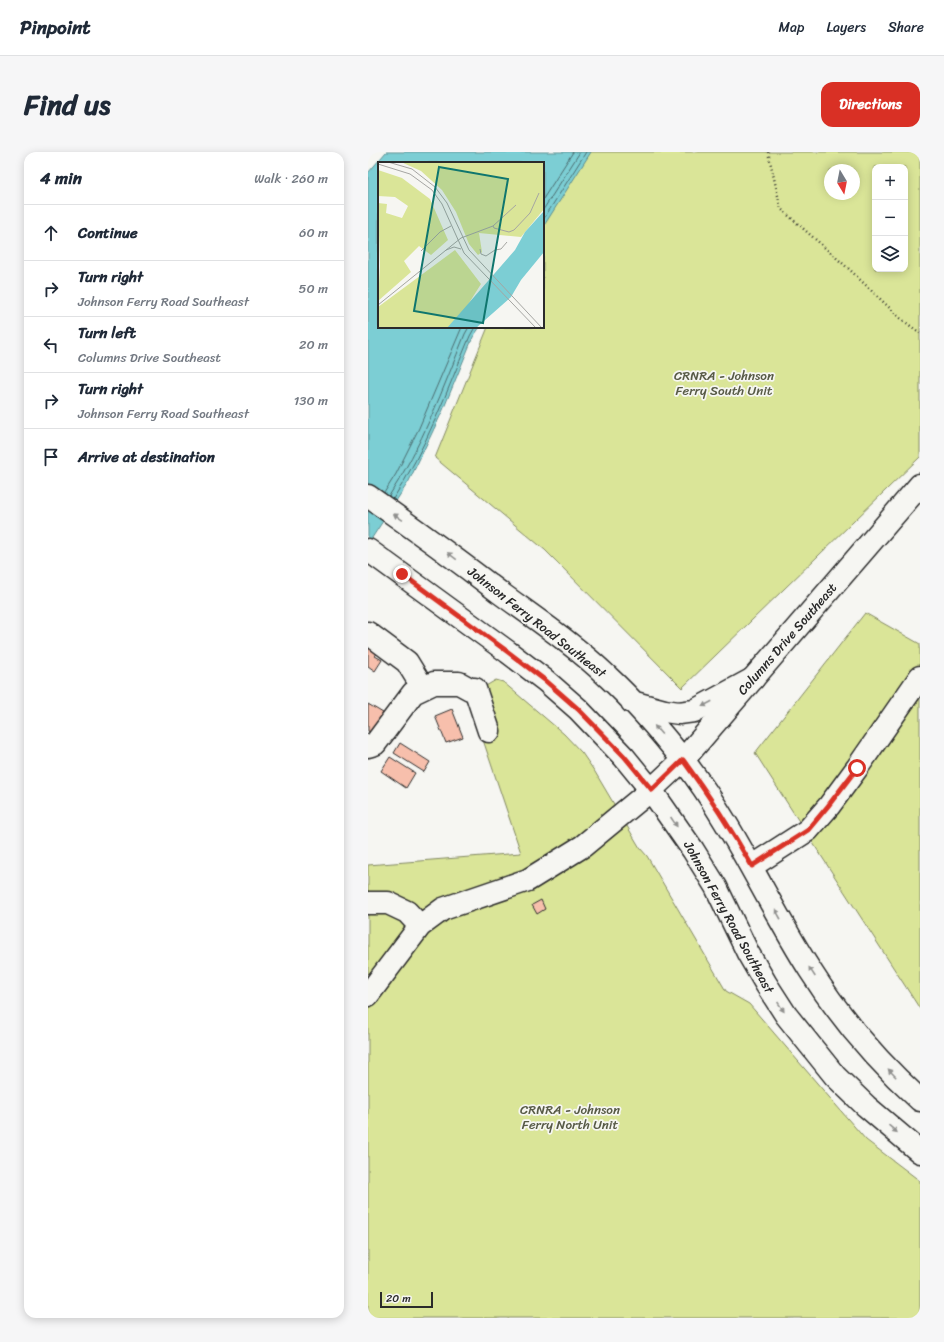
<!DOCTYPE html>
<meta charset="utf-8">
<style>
:root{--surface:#fff;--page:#f6f6f7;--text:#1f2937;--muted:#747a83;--line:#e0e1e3;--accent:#d93025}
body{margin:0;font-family:Sriracha,sans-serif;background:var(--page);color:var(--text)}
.controls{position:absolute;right:12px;top:12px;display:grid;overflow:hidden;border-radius:8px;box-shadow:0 2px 10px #0003}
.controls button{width:36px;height:36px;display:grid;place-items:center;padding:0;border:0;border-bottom:1px solid var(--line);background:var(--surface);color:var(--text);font:20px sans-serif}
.compass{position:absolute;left:456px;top:12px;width:36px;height:36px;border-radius:50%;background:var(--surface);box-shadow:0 2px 10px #0003;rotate:170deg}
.scale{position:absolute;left:12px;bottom:10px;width:53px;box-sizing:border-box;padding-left:4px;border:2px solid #2b2b2b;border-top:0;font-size:11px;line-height:14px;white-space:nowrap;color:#2b2b2b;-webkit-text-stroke:3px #f6f6f2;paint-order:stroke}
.stop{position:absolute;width:12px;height:12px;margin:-9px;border:3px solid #d93025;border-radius:50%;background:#fff}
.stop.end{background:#d93025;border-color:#fff;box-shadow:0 1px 4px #0008}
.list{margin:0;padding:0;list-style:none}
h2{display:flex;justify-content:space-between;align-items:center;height:52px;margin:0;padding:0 16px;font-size:17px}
h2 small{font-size:13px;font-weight:400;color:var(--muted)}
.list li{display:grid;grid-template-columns:26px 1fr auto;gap:12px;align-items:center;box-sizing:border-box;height:56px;padding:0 16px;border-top:1px solid var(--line)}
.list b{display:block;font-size:15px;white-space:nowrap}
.list p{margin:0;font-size:13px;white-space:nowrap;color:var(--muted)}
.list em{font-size:13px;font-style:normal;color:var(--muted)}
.icon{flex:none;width:22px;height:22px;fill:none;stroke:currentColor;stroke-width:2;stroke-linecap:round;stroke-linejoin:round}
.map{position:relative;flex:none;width:552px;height:1166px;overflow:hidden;border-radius:12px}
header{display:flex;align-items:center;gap:24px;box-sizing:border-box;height:56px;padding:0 20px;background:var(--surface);border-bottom:1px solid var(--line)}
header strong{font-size:19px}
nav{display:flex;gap:22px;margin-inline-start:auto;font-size:14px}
.intro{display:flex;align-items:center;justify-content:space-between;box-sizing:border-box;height:96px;padding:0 24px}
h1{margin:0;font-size:28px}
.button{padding:10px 18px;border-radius:12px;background:var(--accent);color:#fff;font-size:14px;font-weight:700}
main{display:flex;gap:24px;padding:0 24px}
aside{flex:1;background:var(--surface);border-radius:12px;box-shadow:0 2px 10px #0003}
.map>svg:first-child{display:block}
.green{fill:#dae598;stroke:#828862;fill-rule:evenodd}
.water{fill:#7cced4;stroke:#5c8d90}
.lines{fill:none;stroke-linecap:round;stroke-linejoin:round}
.shore{stroke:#4b6c6f;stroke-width:1}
.building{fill:#f7bfac;stroke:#2b2b2b}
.minor-casing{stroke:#2b2b2b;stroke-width:25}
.major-casing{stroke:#2b2b2b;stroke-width:25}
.path{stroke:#2b2b2b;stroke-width:2.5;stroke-dasharray:1 3;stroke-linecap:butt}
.minor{stroke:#f6f6f2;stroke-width:22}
.major{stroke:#f6f6f2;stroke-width:22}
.oneway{fill:#90908e}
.route{stroke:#d93025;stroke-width:5}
.labels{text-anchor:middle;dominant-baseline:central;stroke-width:3.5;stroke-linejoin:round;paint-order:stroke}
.park-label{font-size:13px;fill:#575a46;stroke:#f6f6f2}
.street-label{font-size:13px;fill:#2b2b2b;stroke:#f6f6f2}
.inset-road{fill:none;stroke:#a5a5a2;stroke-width:1}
.view{fill:#0f766e;fill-opacity:0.15;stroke:#0f766e;stroke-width:2}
.inset-edge{fill:none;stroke:#2b2b2b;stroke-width:2}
</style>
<header>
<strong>Pinpoint</strong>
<nav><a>Map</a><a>Layers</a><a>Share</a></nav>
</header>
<div class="intro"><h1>Find us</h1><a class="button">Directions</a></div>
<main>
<aside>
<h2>4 min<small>Walk · 260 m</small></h2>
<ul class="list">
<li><svg class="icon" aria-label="ahead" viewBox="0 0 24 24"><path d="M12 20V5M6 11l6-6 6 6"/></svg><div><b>Continue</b></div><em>60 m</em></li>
<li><svg class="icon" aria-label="right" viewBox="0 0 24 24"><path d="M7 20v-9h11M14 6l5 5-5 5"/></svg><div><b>Turn right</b><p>Johnson Ferry Road Southeast</p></div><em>50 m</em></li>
<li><svg class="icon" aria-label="left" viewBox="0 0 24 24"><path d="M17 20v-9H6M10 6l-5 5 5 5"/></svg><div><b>Turn left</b><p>Columns Drive Southeast</p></div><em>20 m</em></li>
<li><svg class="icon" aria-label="right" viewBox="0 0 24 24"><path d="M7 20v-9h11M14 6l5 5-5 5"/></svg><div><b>Turn right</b><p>Johnson Ferry Road Southeast</p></div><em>130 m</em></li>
<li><svg class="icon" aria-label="arrive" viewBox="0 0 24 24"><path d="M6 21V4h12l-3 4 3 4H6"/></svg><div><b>Arrive at destination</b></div></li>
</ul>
</aside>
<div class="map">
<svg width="552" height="1166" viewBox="0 0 552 1166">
<rect width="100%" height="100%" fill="#f6f6f2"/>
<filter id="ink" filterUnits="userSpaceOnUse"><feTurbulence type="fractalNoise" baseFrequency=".025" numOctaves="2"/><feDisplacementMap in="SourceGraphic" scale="8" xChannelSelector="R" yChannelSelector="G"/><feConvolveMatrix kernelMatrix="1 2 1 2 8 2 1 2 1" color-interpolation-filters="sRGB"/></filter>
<g filter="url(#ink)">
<!-- green -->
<path class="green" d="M 203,0 L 552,0 L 552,305 L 314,536 L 177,398 L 67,306 L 120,175 L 175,175 L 175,42 ZM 507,15 L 537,15 L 537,117 L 507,117 ZM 462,18 L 486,18 L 486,42 L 462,42 Z
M 497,461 L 552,492 L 552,857 L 387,601 Z
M 128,528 L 135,530 L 196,582 L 214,601 L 227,620 L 272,696 L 279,704 L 358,839 L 381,852 L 498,988 L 552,1029 L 552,1166 L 0,1166 L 0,713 L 153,701 L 104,555 L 111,538 Z"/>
<!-- water -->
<path class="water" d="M 18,0 L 223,0 L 175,75 L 175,11 L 11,11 L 11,175 L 112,175 L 105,185 L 75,258 L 41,329 L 0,392 L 0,21 Z"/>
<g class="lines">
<!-- shore -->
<path class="shore" d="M 175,47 L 205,0
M 175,58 L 212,0
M 175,68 L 218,0
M 16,341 L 28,322 L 51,276 L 94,175
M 21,344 C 54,294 75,237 97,182 L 101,175
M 25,347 C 58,297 79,239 102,184 L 107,175"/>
</g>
<!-- building -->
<path class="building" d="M 0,494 L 10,500 L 7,504 L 14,508 L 7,519 L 0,514 Z
M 0,552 L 15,561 L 3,581 L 0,579 Z
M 84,557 L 95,585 L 78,591 L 67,564 Z
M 32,591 L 62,610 L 56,620 L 26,601 Z
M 22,605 L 47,621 L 38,636 L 13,619 Z
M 173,748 L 177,757 L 169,762 L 164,753 Z"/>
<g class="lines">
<!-- minor casing -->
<g class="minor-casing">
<path id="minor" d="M 0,481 L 39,510 L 55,536
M 0,594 L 7,592 L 45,541 L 66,531 L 91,531 L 102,537 L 107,537 L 121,579
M 384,714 L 440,678 L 461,654 L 489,616 L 552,525
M 0,751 L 20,751 L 39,760 L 52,774 L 0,843
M 52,774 L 75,757 L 160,728 L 215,694 L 283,638 L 315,608 L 552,333"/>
</g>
<!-- major casing -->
<g class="major-casing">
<path id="major" d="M 0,344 C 44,375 88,407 131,440 C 168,467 207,493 240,525 C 267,550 292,579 315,608 C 366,673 398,749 442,818 C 473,867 510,910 552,948
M 0,398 L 140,500 L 178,529 L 210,557 L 256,605 L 283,638 L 325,698 L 348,735 L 380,801 L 398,832 L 418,863 L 467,924 L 498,954 L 552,1000
M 264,550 L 297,559 L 311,561 L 326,559 L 385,527"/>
</g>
<!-- path -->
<path class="path" d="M 400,0 L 413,57 L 481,117 L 532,166 L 552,181"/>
<!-- minor -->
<use href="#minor" class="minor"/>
<!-- major -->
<use href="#major" class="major"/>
</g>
<!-- one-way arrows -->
<defs><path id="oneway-solid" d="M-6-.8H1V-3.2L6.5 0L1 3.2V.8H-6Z"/></defs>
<g class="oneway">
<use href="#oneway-solid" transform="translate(30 365) rotate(-145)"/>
<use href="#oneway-solid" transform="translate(84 404) rotate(-143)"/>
<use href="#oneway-solid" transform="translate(339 552) rotate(152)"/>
<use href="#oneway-solid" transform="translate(290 578) rotate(-130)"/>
<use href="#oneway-solid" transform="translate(306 670) rotate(56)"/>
<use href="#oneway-solid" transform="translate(410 762) rotate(-119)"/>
<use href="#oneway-solid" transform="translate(444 820) rotate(-123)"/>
<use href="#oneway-solid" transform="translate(413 855) rotate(56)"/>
<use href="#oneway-solid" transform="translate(524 921) rotate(-134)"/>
<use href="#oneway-solid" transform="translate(525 977) rotate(41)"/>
</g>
</g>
<g class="lines" filter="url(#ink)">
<!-- route -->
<path class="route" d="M 34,422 L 140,500 L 178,529 L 210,557 L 256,604 L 284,638 L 315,608 C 340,642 363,677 384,714 L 440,678 L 460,654 L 489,616"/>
</g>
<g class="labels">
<!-- park labels -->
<g class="park-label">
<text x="356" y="223">CRNRA - Johnson<tspan x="356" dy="15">Ferry South Unit</tspan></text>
<text x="202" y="957">CRNRA - Johnson<tspan x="202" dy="15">Ferry North Unit</tspan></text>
</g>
<!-- street labels -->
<g class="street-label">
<text transform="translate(169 470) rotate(38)">Johnson Ferry Road Southeast</text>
<text transform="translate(419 487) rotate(-49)">Columns Drive Southeast</text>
<text transform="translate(361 765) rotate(61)">Johnson Ferry Road Southeast</text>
</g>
</g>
<!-- overview -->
<g transform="translate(10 10)">
<rect width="166" height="166" fill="#f6f6f2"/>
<path d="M 23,0 L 166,0 L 166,47 L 143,75 L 101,71 L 104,90 L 100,93 L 91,82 L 78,50 L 64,28 L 43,9 ZM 0,8 L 24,16 L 52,37 L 70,78 L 53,93 L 41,84 L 26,99 L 33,110 L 0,139 L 2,104 L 0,41 L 9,42 L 8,51 L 24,56 L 30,44 L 17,35 L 0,34 ZM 77,88 L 103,122 L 84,152 L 71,166 L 0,166 L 0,145 Z" fill="#dae598"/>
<path d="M 166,49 L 166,90 L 143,118 L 133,135 L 98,166 L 69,166 L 137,88 L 147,70 Z" fill="#7cced4"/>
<path class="inset-road" d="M 10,0 L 34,7 L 57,25 L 69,41 L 91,88 L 164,166M 0,2 L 32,12 L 54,28 L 64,42 L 86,91 L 158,166M 138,43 L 115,64 L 116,66 L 131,70 L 136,68 L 152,51 L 161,31M 102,87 L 103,92 L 108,94 L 117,88 L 123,87 L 129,80M 68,88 L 76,85 L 83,87M 43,89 L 62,70 L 73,64M 0,143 L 83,76 L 115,64"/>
<path class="view" d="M 61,5 L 130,17 L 105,161 L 36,149 Z"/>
<rect width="166" height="166" class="inset-edge"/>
</g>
</svg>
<div class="controls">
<button>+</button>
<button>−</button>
<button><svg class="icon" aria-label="layers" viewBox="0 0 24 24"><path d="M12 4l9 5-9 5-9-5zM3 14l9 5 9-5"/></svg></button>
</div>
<svg class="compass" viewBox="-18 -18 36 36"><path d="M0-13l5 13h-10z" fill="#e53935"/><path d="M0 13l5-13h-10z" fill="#747a83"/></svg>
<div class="scale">20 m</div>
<div class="stop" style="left:489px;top:616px"></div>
<div class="stop end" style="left:34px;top:422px"></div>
</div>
</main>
